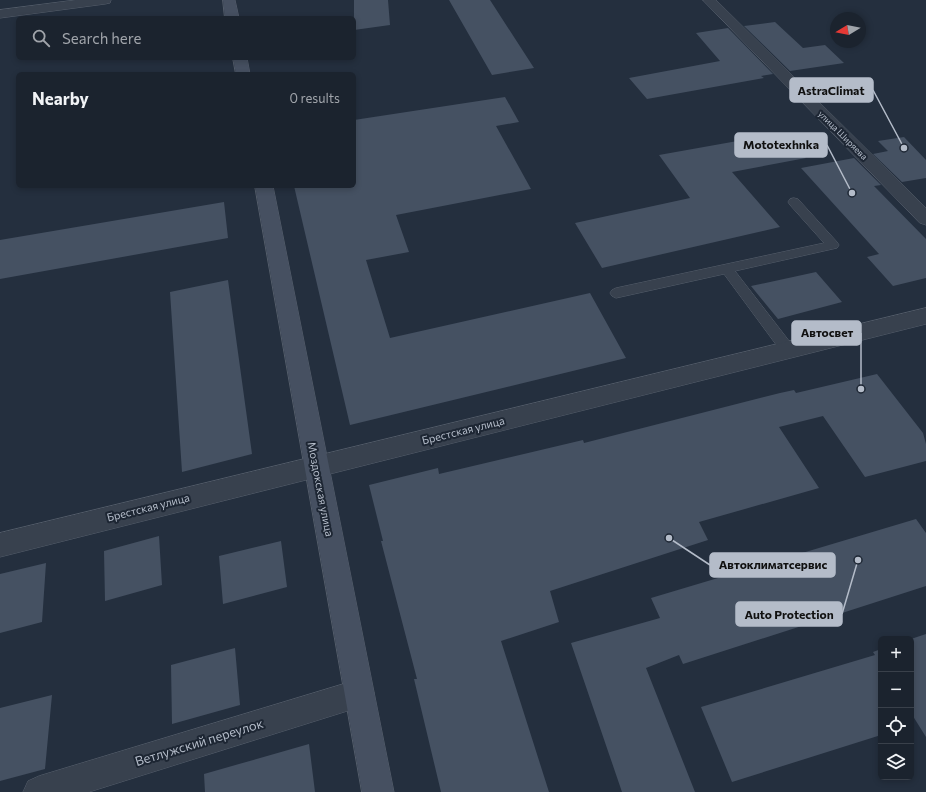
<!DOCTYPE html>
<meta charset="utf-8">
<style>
:root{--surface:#1b232e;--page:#242b36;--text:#f1f3f6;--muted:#a0a4aa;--line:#39404a}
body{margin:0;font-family:Commissioner,sans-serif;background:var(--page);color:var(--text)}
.controls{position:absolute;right:12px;bottom:12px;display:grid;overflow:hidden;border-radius:6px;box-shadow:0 2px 6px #0003}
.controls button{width:36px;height:36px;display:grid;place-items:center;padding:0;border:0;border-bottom:1px solid var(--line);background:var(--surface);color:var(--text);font:20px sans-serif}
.compass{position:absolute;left:830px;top:12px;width:36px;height:36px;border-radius:50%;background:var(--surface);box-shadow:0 2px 6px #0003;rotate:260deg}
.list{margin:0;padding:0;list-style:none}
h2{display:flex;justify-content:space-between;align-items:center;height:52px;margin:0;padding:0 16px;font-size:17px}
h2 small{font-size:13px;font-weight:400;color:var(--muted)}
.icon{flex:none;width:22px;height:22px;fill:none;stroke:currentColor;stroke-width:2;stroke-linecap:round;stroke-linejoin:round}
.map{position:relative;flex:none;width:926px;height:792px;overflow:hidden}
.search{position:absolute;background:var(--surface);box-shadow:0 2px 6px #0003;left:16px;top:16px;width:340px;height:44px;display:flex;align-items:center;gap:10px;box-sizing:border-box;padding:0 14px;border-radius:6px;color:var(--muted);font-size:15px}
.panel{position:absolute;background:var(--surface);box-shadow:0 2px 6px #0003;left:16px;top:72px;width:340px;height:116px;border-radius:6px}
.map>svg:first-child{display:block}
.building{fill:#455162}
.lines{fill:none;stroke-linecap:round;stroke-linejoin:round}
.service-casing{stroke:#565f6c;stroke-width:1}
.minor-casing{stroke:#565f6c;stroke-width:1}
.tertiary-casing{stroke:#565f6c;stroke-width:1}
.secondary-casing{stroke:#565f6c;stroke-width:1}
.service{fill:#38414e;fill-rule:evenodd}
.minor{fill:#38414e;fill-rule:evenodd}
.tertiary{fill:#38414e;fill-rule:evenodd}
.secondary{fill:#465061;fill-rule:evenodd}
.labels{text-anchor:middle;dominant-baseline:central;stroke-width:4;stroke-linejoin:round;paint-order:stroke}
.far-street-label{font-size:9px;fill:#b4bcc9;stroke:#1d2633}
.street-label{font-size:11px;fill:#b4bcc9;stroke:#1d2633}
.near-street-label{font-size:13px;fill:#b4bcc9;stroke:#1d2633}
.leader{fill:none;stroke:#b4bcc9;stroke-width:1.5}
.callout-dot{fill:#b4bcc9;stroke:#1d2633;stroke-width:1.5}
.callout{fill:#b4bcc9;stroke:#b4bcc9;stroke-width:1.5}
.callout-label{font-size:12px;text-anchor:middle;font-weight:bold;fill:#111}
</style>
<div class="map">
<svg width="926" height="792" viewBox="0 0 926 792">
<rect width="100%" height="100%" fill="#242f3e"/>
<!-- building -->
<path class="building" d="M 354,0 L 388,0 L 390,25 L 354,30 Z
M 449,0 L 490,0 L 534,68 L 492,75 Z
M 775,22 L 803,48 L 825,45 L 844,63 L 790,71 L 744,26 Z
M 728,28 L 773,74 L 761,76 L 764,78 L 647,99 L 629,78 L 720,61 L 696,33 Z
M 505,97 L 519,122 L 496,126 L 531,189 L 396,215 L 409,252 L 366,260 L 390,338 L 590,293 L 626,358 L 350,425 L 294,186 L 354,186 L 354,120 Z
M 783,133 L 806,158 L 732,172 L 780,227 L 602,268 L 575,223 L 690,198 L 659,155 Z
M 904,137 L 926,160 L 926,178 L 902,182 L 873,154 L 888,151 L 878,141 Z
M 854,158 L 881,185 L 874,186 L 926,239 L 926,278 L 893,286 L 867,257 L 879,254 L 801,168 Z
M 224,202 L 228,238 L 0,279 L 0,240 Z
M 816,272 L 842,302 L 778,319 L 751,286 Z
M 228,280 L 252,454 L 182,472 L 170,292 Z
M 877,374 L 923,433 L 926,444 L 926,461 L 865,477 L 823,416 L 779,427 L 819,488 L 699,522 L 708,540 L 550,591 L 559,622 L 501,641 L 549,792 L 441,792 L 414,679 L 417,679 L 381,541 L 383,541 L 369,485 L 438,468 L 439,474 L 583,440 L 584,443 L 780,393 L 794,390 L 796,393 Z
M 916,519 L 926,533 L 926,586 L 683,664 L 679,655 L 646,668 L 695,792 L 622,792 L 571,643 L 660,618 L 651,598 Z
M 159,536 L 162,585 L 105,601 L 104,551 Z
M 281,541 L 287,587 L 223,604 L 219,556 Z
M 46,563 L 42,622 L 0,633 L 0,574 Z
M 926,634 L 926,737 L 911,713 L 911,639 Z
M 235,648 L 240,705 L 172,724 L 171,665 Z
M 881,649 L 881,735 L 732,782 L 701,707 L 875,655 L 873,652 Z
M 52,695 L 45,769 L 0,781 L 0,708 Z
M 309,744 L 315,792 L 205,792 L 204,774 Z"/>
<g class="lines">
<!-- service casing -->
<g class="service-casing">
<path id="service" d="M 794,198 L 798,199 L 837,242 L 839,245 L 837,248 L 735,271 L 793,346 L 795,350 L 793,354 L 788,355 L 783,354 L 724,274 L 616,298 L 612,296 L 610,293 L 612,290 L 616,288 L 824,243 L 790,205 L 788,202 L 790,199 Z"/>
</g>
<!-- minor casing -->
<g class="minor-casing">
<path id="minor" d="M 76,0 L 111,0 L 110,3 L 105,4 L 0,18 L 0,10 Z
M 926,308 L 926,324 L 0,557 L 0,533 Z
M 360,679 L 370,683 L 374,693 L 370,703 L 360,707 L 89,792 L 23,792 L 28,781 L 39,776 Z"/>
</g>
<!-- tertiary casing -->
<g class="tertiary-casing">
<path id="tertiary" d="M 703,0 L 716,0 L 926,208 L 926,225 L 920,223 Z"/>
</g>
<!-- secondary casing -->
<g class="secondary-casing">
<path id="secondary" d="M 223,0 L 235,0 L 239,18 L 225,18 Z
M 233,58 L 247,58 L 250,74 L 236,74 Z
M 255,186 L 273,186 L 394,792 L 362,792 Z"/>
</g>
<!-- service -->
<use href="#service" class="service"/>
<!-- minor -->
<use href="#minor" class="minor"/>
<!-- tertiary -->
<use href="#tertiary" class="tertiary"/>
<!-- secondary -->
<use href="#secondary" class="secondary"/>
</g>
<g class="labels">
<!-- far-street labels -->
<g class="far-street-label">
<text transform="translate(843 135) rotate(45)">улица Ширяева</text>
</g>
<!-- street labels -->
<g class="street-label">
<text transform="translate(463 430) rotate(-14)">Брестская улица</text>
<text transform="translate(321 489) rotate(79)">Моздокская улица</text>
<text transform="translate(148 507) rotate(-14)">Брестская улица</text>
</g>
<!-- near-street labels -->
<g class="near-street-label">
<text transform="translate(199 742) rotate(-17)">Ветлужский переулок</text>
</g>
</g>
<!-- callouts -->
<path class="leader" d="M904 148L873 90M852 193L827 145M861 389L861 333M669 538L710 565M858 560L842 614"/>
<g class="callout-dot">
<circle cx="904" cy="148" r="4"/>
<circle cx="852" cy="193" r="4"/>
<circle cx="861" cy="389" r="4"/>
<circle cx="669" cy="538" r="4"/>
<circle cx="858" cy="560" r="4"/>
</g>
<g class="callout">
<rect x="790" y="78" width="83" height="24" rx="4"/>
<rect x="735" y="133" width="92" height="24" rx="4"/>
<rect x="792" y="321" width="69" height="24" rx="4"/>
<rect x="710" y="553" width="125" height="24" rx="4"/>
<rect x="736" y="602" width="106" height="24" rx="4"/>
</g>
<g class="callout-label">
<text x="831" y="95">AstraClimat</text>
<text x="781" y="149">Mototexhnka</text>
<text x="827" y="337">Автосвет</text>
<text x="773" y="569">Автоклиматсервис</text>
<text x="789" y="619">Auto Protection</text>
</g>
</svg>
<div class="controls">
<button>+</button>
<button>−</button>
<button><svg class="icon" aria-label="locate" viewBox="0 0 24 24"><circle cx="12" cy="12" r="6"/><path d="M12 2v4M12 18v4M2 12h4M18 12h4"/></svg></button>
<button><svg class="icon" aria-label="layers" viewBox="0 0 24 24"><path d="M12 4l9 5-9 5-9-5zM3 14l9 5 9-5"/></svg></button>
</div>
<svg class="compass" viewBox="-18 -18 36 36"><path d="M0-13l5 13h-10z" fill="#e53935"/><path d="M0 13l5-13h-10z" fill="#a0a4aa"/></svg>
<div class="search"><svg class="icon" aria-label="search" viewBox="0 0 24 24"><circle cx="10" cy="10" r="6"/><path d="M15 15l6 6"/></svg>Search here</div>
<section class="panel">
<h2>Nearby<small>0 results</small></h2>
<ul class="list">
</ul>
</section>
</div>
